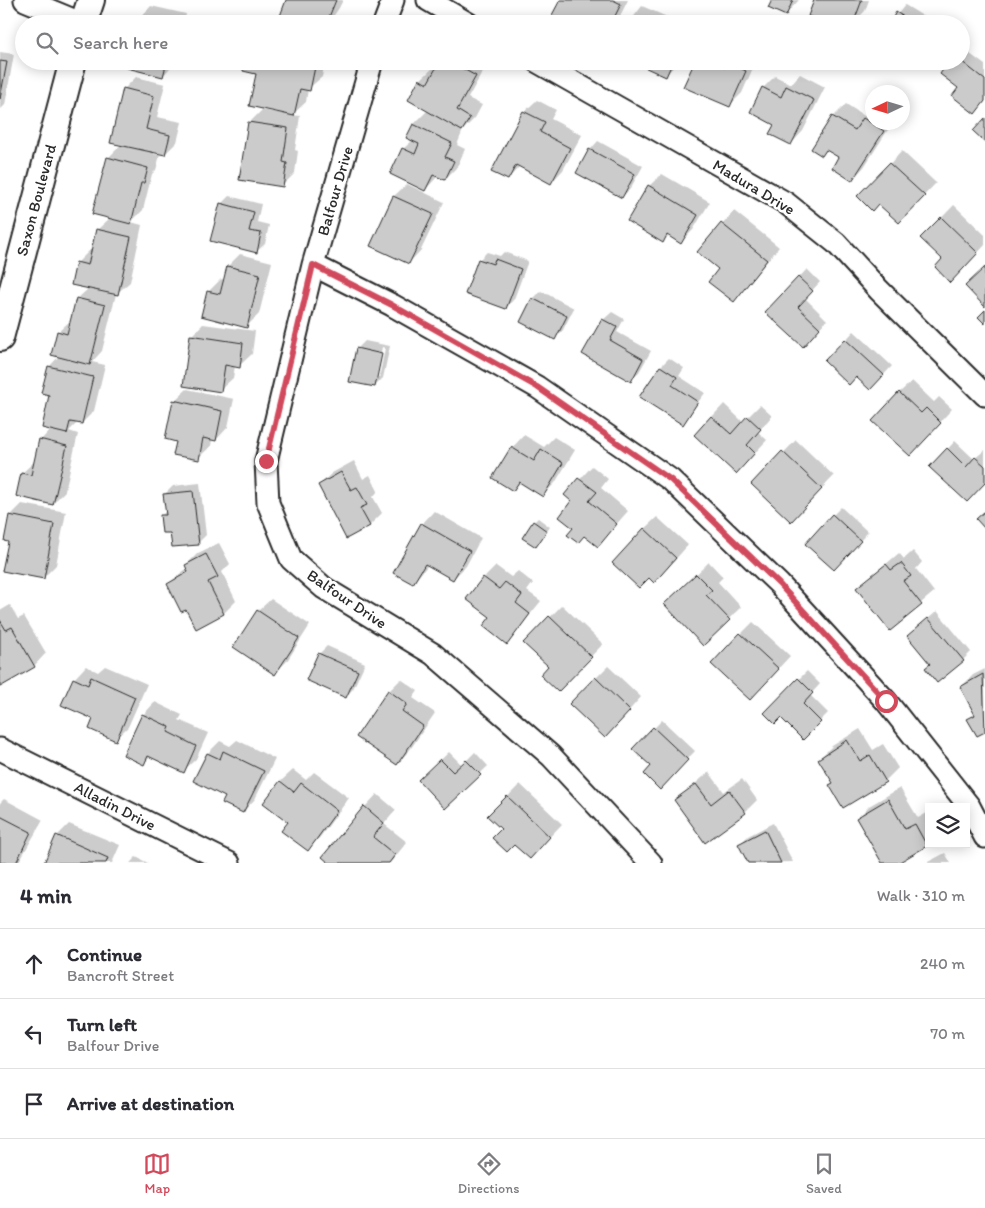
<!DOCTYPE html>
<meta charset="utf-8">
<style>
:root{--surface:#fff;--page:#f7f7f7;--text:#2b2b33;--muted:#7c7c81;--line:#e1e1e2;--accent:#d1495b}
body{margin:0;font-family:Itim,sans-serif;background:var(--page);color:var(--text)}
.controls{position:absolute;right:15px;bottom:15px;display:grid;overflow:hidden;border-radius:0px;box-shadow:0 2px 12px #0003}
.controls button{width:45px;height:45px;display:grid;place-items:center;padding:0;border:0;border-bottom:1px solid var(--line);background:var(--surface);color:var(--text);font:25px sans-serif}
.compass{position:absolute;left:865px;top:85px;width:45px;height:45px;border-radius:50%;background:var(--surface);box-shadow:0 2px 12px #0003;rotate:266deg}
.stop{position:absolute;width:15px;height:15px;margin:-11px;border:4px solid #d1495b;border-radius:50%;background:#fff}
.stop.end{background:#d1495b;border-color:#fff;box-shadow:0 1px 5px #0008}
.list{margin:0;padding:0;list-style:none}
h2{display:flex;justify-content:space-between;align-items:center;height:65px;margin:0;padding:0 20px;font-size:21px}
h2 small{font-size:16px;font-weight:400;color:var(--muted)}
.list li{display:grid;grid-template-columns:32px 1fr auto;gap:15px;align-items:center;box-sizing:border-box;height:70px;padding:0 20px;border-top:1px solid var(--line)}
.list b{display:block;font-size:19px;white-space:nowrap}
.list p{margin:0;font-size:16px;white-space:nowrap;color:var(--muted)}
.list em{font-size:16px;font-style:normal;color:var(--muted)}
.icon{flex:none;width:28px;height:28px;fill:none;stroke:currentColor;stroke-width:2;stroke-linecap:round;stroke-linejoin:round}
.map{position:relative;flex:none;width:985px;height:863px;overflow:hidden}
.search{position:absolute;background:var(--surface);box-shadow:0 2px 12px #0003;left:15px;right:15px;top:15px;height:55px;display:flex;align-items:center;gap:12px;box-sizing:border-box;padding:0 18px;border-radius:28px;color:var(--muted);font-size:19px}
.sheet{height:275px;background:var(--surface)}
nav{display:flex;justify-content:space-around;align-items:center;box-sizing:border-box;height:70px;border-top:1px solid var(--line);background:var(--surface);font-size:14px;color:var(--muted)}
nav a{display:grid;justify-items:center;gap:2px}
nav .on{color:var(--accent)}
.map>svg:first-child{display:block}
.shadow{fill:#0003;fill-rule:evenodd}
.building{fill:#cbcbcb;stroke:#2b2b2b}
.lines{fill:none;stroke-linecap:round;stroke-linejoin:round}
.minor-casing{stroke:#2b2b2b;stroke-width:25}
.major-casing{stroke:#2b2b2b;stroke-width:30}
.minor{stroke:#fff;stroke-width:21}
.major{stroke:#fff;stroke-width:26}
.route{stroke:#d1495b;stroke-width:6}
.labels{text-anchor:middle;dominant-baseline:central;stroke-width:5;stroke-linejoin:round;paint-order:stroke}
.street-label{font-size:16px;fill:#2b2b2b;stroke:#fff}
</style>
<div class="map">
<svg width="985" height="863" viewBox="0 0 985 863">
<rect width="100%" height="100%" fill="#fff"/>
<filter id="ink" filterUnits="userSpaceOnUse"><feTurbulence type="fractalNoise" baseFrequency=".02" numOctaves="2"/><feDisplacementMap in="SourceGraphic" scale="10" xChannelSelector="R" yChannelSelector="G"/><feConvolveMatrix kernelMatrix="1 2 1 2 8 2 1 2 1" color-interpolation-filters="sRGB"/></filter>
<g filter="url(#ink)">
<!-- shadow -->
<path class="shadow" d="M 287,0 L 343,0 L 339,8 L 328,24 L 278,24 Z
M 561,0 L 628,0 L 616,24 L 573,24 Z
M 773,0 L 799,0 L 786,14 Z
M 815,0 L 869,0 L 865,11 L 853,23 L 843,20 L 839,24 L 832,24 Z
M 905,5 L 936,24 L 890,24 Z
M 151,6 L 186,14 L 184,24 L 138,24 L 139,19 Z
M 642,6 L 683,24 L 628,24 Z
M 962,48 L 985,65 L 985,102 L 975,112 L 960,88 Z
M 0,52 L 14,54 L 5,105 L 0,110 Z
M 130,61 L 176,61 L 163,76 Z
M 246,61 L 325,61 L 322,77 L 308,89 L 306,102 L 292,115 L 300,116 L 295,150 L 298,151 L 295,173 L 283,185 L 249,123 L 262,110 L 278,113 L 279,111 L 258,73 Z
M 441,61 L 483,61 L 487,64 L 468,98 L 482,105 L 475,118 L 463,130 L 457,145 L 465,149 L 457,167 L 445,179 L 438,176 L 425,190 L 403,149 L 413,140 L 408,137 L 414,124 L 428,110 L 420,80 L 433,68 L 436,70 Z
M 634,61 L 679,61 L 666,75 Z
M 696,61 L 756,61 L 742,93 L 730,105 Z
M 800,74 L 825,87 L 803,131 L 791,144 L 776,124 L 763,88 L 775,76 L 791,84 Z
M 136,77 L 165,84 L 157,117 L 182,122 L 177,142 L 165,154 L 154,152 L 154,154 L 160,155 L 156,170 L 152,174 L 143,210 L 131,222 L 142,225 L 130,282 L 116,294 L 102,351 L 92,362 L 105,365 L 94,411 L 82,423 L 78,422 L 69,431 L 78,434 L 65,491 L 53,503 L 17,495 L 22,473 L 35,461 L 41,440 L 51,429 L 49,367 L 59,356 L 58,332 L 71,320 L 77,299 L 89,288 L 77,263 L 90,250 L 93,251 L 97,230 L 110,218 L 108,158 L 122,144 L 124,89 Z
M 537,100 L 556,110 L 551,119 L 582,135 L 563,170 L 551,183 L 520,166 L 508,179 L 524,112 Z
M 846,104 L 866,117 L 872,110 L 872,122 L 893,122 L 864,167 L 852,180 L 840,157 L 828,149 L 822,155 L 813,149 L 833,117 Z
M 598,141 L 643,166 L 630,189 L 622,197 L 590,150 Z
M 902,151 L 936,183 L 911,209 L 859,196 Z
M 662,174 L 710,202 L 693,230 L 681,242 L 669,235 L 663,241 L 649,186 Z
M 407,184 L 444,202 L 421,250 L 409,263 L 372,245 L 394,196 Z
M 229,196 L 261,204 L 257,222 L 269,225 L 265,244 L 256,252 L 221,204 Z
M 954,205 L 985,235 L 985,245 L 963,269 L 922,238 Z
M 734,211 L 779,247 L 734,301 L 720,269 L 699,252 Z
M 487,252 L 500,256 L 504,252 L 528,261 L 514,299 L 506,308 L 479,260 Z
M 240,254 L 272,262 L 259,314 L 246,327 L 202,315 L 209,291 L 221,279 L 224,280 L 228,266 Z
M 807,269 L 820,282 L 805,298 L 827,320 L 803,345 L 767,312 Z
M 541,291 L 574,308 L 563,330 L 555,338 L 533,299 Z
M 612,312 L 624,319 L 617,332 L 651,351 L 639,372 L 630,380 L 584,354 L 603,320 Z
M 203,324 L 255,331 L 252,354 L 239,366 L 235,366 L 233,378 L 220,390 L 191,336 Z
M 854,331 L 892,366 L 878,381 L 856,376 L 826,361 Z
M 365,341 L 390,346 L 383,378 L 375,386 L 357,349 ZM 382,347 L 385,348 L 379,378 L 376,378 Z
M 669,358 L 684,368 L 679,376 L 705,393 L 682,423 L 641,396 L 661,366 Z
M 912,381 L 934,402 L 939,397 L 952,409 L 922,442 L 899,393 Z
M 187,389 L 234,399 L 228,427 L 216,440 L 212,439 L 211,446 L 198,458 L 177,441 L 174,401 Z
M 724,404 L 743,422 L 760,405 L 772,416 L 758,432 L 767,440 L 736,473 L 695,435 Z
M 524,435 L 544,447 L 554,437 L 575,450 L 555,483 L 543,495 L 521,482 L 513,490 L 512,448 Z
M 796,440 L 834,476 L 803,508 L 753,484 Z
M 955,441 L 974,459 L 985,450 L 985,482 L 931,467 Z
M 354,461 L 363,479 L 370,475 L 378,491 L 373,497 L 382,513 L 370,525 L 319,485 L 332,473 Z
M 592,466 L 608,479 L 601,488 L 628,511 L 598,545 L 574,527 L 573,501 L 566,495 Z
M 200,483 L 206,535 L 198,543 L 172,531 L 161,516 L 167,510 L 165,494 L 173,486 Z
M 22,504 L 66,512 L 56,565 L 43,578 L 9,541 L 10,516 Z
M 841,507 L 868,532 L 842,561 L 833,515 Z
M 434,511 L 481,538 L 466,566 L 453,579 L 428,565 L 413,583 L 422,524 Z
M 657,517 L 688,545 L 667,569 L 644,529 Z
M 538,518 L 550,527 L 539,542 L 534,522 Z
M 219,543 L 230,564 L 222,572 L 236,601 L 224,613 L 197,627 L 187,608 L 168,584 L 187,568 L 186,565 L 198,553 Z
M 913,551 L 922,562 L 916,569 L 934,592 L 890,629 L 858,588 L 899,553 L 904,559 Z
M 709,562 L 723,577 L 718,582 L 741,607 L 703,644 L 678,592 Z
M 496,566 L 511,577 L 518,571 L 533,583 L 527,591 L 541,601 L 507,643 L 492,617 L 484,578 Z
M 271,599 L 310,625 L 287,661 L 275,673 L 258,611 Z
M 10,605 L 18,619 L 24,616 L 46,653 L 34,666 L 0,686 L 0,611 Z
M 562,605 L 603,644 L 570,678 L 550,666 L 525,643 Z
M 937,611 L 971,652 L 963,660 L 931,663 L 909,636 Z
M 753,622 L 790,656 L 762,686 L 741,634 Z
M 327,646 L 365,663 L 353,689 L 345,697 L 319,654 Z
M 86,666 L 98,672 L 105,666 L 147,684 L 128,727 L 115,739 L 95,718 L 74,679 Z
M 608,666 L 641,697 L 617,724 L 596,678 Z
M 985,669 L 985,731 L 977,735 L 969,719 L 975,713 L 961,687 L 973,675 Z
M 807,671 L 820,684 L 810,695 L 828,713 L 803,738 L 781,716 L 765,713 Z
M 401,679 L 418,691 L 413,698 L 435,713 L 409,751 L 397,763 L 389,691 Z
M 155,702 L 182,715 L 179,720 L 208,733 L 196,759 L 183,771 L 151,756 L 144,764 L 143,715 Z
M 662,720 L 695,751 L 660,788 L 653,766 L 634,749 Z
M 860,729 L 873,750 L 883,744 L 898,768 L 885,781 L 843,807 L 830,785 L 834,782 L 819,759 L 832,746 Z
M 237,740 L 275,759 L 255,799 L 243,812 L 227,796 L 195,780 L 208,753 L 220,741 L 230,746 Z
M 449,752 L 462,765 L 475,752 L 488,766 L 445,807 L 420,780 Z
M 293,770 L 306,780 L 314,772 L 349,798 L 320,837 L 308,849 L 290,822 L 280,782 Z
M 709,772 L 724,792 L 742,779 L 757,800 L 745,812 L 675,801 Z
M 520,784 L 562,824 L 542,845 L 502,829 L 489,816 Z
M 900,788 L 918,818 L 927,813 L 929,815 L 929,842 L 895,863 L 883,863 L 857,819 L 869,806 Z
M 377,794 L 396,810 L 384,824 L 407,842 L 390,863 L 331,863 L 365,807 Z
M 4,799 L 43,820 L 18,863 L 0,863 L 0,803 Z
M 773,823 L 793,862 L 749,863 L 740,844 L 748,836 Z
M 69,824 L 120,845 L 112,863 L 46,863 L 57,836 Z
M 945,853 L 951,863 L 926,863 Z
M 136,857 L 148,863 L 130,863 Z"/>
<!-- building -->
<path class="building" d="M 286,0 L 336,0 L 327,22 L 322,20 L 321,24 L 277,24 Z
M 560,0 L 613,0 L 621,4 L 611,24 L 569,24 L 552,15 Z
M 772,0 L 793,0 L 786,16 L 768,8 Z
M 814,0 L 862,0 L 853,24 L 840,20 L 838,24 L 828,24 L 808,16 Z
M 896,12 L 915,24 L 889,24 Z
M 138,18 L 162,24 L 136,24 Z
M 629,18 L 643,24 L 626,24 Z
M 0,61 L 7,62 L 0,99 Z
M 128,61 L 167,61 L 163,77 L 127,68 Z
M 245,61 L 316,62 L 310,91 L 300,89 L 294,116 L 249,106 L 256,74 L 243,71 Z
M 440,61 L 449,61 L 476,76 L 457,110 L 470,118 L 462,131 L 408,100 L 419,79 L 427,84 Z
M 631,61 L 673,61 L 666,77 Z
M 695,61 L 709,61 L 725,68 L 728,62 L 746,71 L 730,107 L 683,87 Z
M 949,61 L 961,61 L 985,80 L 985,101 L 975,114 L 952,96 L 958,88 L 940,74 Z
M 786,86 L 814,100 L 791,145 L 769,134 L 774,125 L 750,112 L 762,87 L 781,97 Z
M 123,88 L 154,96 L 146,129 L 170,135 L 165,155 L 110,143 Z
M 523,111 L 545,122 L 540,132 L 570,148 L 551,184 L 516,165 L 508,180 L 491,172 Z
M 832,116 L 855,130 L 863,118 L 884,131 L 852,181 L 832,168 L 838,157 L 826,150 L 822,156 L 811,149 Z
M 985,118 L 985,142 L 973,131 Z
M 248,122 L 288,128 L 283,162 L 287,163 L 283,187 L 239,180 Z
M 413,124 L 452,143 L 445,157 L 454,161 L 445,180 L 433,175 L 425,191 L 390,174 L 402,148 L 415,154 L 419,144 L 406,138 Z
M 589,149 L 635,174 L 622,198 L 576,173 Z
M 107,157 L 148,168 L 144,183 L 141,183 L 131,224 L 92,214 Z
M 889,163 L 925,196 L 899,223 L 878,204 L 872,211 L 857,196 Z
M 648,185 L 698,215 L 681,244 L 667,235 L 663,243 L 627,221 Z
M 393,196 L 433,214 L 409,264 L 370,246 Z
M 220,203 L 254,212 L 249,231 L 261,233 L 257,253 L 210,241 Z
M 941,217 L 978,253 L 950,283 L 935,267 L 942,259 L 920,238 Z
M 721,223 L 767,260 L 734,302 L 708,282 L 718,269 L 697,252 Z
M 96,229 L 131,237 L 118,295 L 71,285 L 76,262 L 88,265 Z
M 478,259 L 493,264 L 495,259 L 521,269 L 506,309 L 465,294 Z
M 227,266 L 260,274 L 247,328 L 201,316 L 207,291 L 220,294 Z
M 985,267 L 985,307 L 965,286 Z
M 798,277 L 813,291 L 798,307 L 820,328 L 803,347 L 765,312 Z
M 76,298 L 105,305 L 90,365 L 51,355 L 57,331 L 67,334 Z
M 532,298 L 567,316 L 555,340 L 520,322 Z
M 985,310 L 985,324 L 978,317 Z
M 602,319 L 617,327 L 610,340 L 643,359 L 631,382 L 582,354 Z
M 190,335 L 243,343 L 240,368 L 225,365 L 221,392 L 183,386 Z
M 845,339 L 884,375 L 870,390 L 856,377 L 849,385 L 824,361 Z
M 356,348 L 382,354 L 375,387 L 349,382 Z
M 48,366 L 93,377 L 82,424 L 70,422 L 67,434 L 42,428 L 49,395 L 41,393 Z
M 660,366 L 677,377 L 672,385 L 698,402 L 683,425 L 639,397 Z
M 899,392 L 921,413 L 926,408 L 941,423 L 910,456 L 872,421 Z
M 173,400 L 222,411 L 216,441 L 203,438 L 199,460 L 173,455 L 176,442 L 165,439 Z
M 711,416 L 731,434 L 747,416 L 761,429 L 747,445 L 755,453 L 736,474 L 694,435 Z
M 39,439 L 67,446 L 53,505 L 16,496 L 21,473 L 31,475 Z
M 511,447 L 534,461 L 541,449 L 563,463 L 543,497 L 519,482 L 513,491 L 492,478 Z
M 947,448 L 966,467 L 975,457 L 985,466 L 985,483 L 967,502 L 929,467 Z
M 782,451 L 822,489 L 791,522 L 751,484 Z
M 341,472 L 351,490 L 357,487 L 367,505 L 360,508 L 370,526 L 346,539 L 318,485 Z
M 578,478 L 597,492 L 589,501 L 617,524 L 598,547 L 584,536 L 578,543 L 567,535 L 573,528 L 559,517 L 571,501 L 564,495 Z
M 193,491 L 199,545 L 172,547 L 170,533 L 162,533 L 160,515 L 166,515 L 163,494 Z
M 985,511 L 985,529 L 976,519 Z
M 832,514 L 861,541 L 834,570 L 805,544 Z
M 9,515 L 54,524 L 44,579 L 2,571 L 8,542 L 4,541 Z
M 533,521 L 547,531 L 536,547 L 522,538 Z
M 421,523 L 470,551 L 453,580 L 425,564 L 413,584 L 393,573 Z
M 644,528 L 676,558 L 654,583 L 649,578 L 639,588 L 612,563 Z
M 206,554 L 218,577 L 208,582 L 224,614 L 196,629 L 186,610 L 181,612 L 167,584 L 188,572 L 185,565 Z
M 901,563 L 911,576 L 903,581 L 922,605 L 890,631 L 856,588 L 886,564 L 891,570 Z
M 696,574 L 712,590 L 706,595 L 730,620 L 703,646 L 664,604 Z
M 483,577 L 499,589 L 505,582 L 522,595 L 516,603 L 530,614 L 507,645 L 483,626 L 490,617 L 466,599 Z
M 257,610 L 299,638 L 275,675 L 233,647 Z
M 549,616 L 592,657 L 558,692 L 540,675 L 548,666 L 523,643 Z
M 928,618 L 964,661 L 937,683 L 925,668 L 930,664 L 907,636 Z
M 0,620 L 6,630 L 12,627 L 35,667 L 0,687 Z
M 740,633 L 779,669 L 750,700 L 711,664 Z
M 318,653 L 358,671 L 346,698 L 306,680 Z
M 983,674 L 985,732 L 977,736 L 967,719 L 975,715 L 960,687 Z
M 91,677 L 135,697 L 116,741 L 89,729 L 93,719 L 61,705 L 73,678 L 88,685 Z
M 595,677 L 630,711 L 605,738 L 569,704 Z
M 798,678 L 813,693 L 803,704 L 821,722 L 803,740 L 781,718 L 775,724 L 764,713 Z
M 388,690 L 407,704 L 402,711 L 423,726 L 397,765 L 356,737 Z
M 142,714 L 170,727 L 168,732 L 196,746 L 184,773 L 148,756 L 144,765 L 123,755 Z
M 653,727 L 688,760 L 660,790 L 644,774 L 651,766 L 632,749 Z
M 847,740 L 860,761 L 870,755 L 886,782 L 843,808 L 829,785 L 833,783 L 818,759 Z
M 223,751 L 264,771 L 243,813 L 222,803 L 225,797 L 193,781 L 207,753 L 220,759 Z
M 440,759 L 453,772 L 466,760 L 481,775 L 445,809 L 418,780 Z
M 280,781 L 294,792 L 301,783 L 337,811 L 308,851 L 281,831 L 288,822 L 263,803 Z
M 696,784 L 711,804 L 729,790 L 746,813 L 705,843 L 674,800 Z
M 507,796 L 550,837 L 530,859 L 514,845 L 507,852 L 492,838 L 501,829 L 487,816 Z
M 888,799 L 905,829 L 915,824 L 927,846 L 898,863 L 882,863 L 856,818 Z
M 364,806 L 384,823 L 373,837 L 395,855 L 389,863 L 329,863 L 322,857 Z
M 0,816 L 31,832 L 16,863 L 0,863 Z
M 765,830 L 781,863 L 748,863 L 738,844 Z
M 56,835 L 108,858 L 106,863 L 44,863 Z"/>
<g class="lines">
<!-- minor casing -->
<g class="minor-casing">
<path id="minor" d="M 25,0 L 83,24
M 428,0 L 469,24
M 384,24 L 393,0
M 372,61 L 313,265 L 266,461 L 268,503 L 291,559 L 324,588 L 433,654 L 551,756 L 651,863
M 536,61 L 786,203 L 836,243 L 879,290 L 985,395
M 313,265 L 392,305 L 537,387 L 671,480 L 779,584 L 886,701 L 969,806 L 985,837
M 0,749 L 229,863"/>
</g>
<!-- major casing -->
<g class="major-casing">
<path id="major" d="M 83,24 L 91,0
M 0,338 L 73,61"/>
</g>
<!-- minor -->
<use href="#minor" class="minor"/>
<!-- major -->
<use href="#major" class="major"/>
</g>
</g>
<g class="lines" filter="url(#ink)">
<!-- route -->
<path class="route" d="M 266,461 L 313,265 L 392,305 L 537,387 L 671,480 L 779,584 L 886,701"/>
</g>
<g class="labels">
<!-- street labels -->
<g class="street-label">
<text transform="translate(754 187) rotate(31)">Madura Drive</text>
<text transform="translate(335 191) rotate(-74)">Balfour Drive</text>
<text transform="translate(36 200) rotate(-75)">Saxon Boulevard</text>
<text transform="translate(347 599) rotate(34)">Balfour Drive</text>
<text transform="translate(115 806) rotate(27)">Alladin Drive</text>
</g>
</g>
</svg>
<div class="controls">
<button><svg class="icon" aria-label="layers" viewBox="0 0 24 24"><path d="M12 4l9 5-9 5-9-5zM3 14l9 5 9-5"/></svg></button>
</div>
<svg class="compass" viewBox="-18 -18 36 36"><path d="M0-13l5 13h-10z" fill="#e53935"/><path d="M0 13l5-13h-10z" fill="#7c7c81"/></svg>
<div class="stop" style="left:886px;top:701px"></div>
<div class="stop end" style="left:266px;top:461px"></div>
<div class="search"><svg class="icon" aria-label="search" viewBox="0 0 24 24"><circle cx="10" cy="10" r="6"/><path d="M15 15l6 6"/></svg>Search here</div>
</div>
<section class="sheet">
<h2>4 min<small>Walk · 310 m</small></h2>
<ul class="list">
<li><svg class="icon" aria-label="ahead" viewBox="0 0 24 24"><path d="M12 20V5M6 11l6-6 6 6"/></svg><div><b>Continue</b><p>Bancroft Street</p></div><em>240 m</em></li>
<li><svg class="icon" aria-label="left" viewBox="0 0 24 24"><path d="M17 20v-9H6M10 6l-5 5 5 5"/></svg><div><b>Turn left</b><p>Balfour Drive</p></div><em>70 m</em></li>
<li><svg class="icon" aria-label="arrive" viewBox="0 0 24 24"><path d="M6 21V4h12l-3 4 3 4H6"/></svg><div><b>Arrive at destination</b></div></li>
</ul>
</section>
<nav>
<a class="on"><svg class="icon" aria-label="map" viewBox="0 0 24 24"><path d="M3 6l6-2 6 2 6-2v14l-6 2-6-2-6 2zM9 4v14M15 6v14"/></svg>Map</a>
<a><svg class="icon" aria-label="directions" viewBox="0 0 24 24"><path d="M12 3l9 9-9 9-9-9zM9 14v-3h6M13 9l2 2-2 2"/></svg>Directions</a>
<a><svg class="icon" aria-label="saved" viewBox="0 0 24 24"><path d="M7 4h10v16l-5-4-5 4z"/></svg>Saved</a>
</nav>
